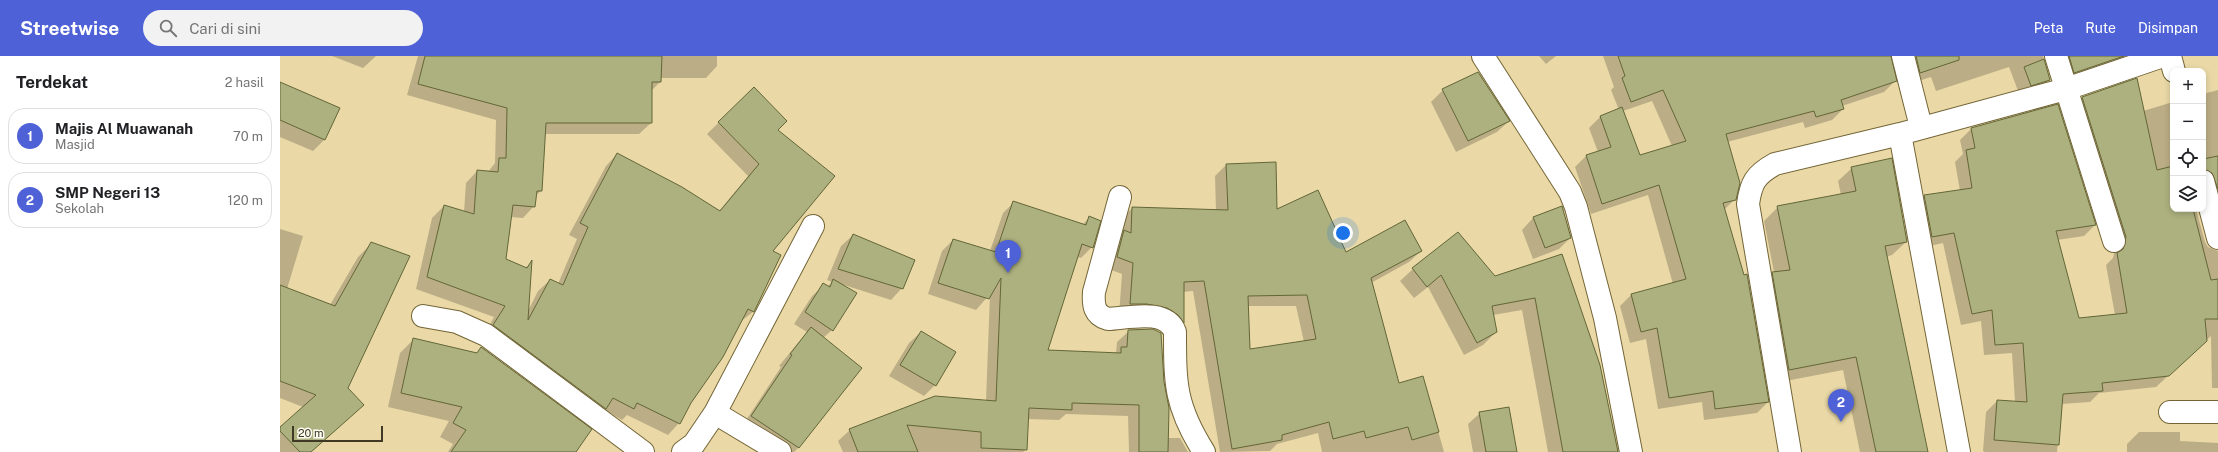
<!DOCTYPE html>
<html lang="id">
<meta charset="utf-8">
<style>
:root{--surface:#fff;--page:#f2f2f2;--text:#202124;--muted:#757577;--line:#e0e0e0;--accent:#4e61d6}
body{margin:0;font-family:"Public Sans",sans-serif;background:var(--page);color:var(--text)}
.controls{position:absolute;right:12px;top:12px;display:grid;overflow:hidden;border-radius:8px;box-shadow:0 2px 6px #0003}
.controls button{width:36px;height:36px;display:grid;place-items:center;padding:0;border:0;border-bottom:1px solid var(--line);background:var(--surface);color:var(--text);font:20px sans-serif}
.scale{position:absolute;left:12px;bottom:10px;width:91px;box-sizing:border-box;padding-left:4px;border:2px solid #3f3925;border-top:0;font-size:11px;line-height:14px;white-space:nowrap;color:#3f3925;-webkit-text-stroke:3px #fefbf1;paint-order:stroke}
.you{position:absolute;left:1063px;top:177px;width:14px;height:14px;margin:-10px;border:3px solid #fff;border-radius:50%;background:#1a73e8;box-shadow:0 0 0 6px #1a73e833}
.badge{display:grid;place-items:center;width:26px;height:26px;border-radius:50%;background:var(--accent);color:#fff;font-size:13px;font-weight:700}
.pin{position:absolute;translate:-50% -33px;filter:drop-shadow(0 1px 2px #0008)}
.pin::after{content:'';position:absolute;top:21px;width:14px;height:12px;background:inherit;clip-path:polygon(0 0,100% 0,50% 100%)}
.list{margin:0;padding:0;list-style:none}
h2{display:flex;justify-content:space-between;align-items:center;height:52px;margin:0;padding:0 16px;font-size:17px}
h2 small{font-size:13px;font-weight:400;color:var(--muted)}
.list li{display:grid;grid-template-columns:26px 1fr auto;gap:12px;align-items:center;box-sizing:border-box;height:56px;margin:0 8px 8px;padding:0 8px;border:1px solid var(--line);border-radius:16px}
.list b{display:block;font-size:15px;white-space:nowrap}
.list p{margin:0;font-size:13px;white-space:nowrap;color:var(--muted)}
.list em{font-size:13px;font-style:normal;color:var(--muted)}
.icon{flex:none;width:22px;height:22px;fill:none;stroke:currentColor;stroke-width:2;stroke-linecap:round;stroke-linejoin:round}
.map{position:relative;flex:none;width:1938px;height:396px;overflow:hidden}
header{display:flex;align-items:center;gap:24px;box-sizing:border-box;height:56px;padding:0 20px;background:var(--accent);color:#fff}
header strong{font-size:19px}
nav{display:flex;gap:22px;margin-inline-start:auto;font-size:14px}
.search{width:280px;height:36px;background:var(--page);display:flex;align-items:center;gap:10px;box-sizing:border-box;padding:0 14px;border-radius:22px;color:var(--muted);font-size:15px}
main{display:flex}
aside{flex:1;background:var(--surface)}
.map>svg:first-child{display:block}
.shadow{fill:#0003;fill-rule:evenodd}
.building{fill:#adb17f;stroke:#636637;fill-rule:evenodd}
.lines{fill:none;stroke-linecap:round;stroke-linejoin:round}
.minor-casing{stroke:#736536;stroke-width:24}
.minor{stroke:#fff;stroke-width:22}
</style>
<header>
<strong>Streetwise</strong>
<div class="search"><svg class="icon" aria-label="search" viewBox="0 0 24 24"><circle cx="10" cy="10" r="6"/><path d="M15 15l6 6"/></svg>Cari di sini</div>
<nav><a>Peta</a><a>Rute</a><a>Disimpan</a></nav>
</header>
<main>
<aside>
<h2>Terdekat<small>2 hasil</small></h2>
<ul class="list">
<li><span class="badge">1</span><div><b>Majis Al Muawanah</b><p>Masjid</p></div><em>70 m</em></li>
<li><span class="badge">2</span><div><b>SMP Negeri 13</b><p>Sekolah</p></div><em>120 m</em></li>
</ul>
</aside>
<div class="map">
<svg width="1938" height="396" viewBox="0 0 1938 396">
<rect width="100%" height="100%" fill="#ead9a7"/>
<!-- shadow -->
<path class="shadow" d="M 52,0 L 96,0 L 83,12 Z
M 138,0 L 437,0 L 437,10 L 426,22 L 380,22 L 380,26 L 371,35 L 371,67 L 359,78 L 265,78 L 261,135 L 255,140 L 254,150 L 243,162 L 230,161 L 225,203 L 245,212 L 251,207 L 247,257 L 258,235 L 270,224 L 278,228 L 297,183 L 289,179 L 326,110 L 337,98 L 439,155 L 468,120 L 427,78 L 474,32 L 497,74 L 492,195 L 500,199 L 473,256 L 460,266 L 410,347 L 399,367 L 388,379 L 347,359 L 342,364 L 203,281 L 214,261 L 136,233 L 152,162 L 164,150 L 184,156 L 186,127 L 197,115 L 208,116 L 215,107 L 216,64 L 127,39 Z
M 1259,0 L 1276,0 L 1266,8 Z
M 1323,0 L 1610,0 L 1615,25 L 1604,36 L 1562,50 L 1563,53 L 1552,64 L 1525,72 L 1523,66 L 1447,86 L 1455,143 L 1444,154 L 1488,346 L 1477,357 L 1424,364 L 1422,346 L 1378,353 L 1366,283 L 1350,287 L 1340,250 L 1351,239 L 1393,228 L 1368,139 L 1311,158 L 1295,111 L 1306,100 L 1318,96 L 1309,72 L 1320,61 L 1339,54 L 1331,34 L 1334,31 ZM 1372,45 L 1392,90 L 1359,100 L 1343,55 Z
M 1624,0 L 1763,0 L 1769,24 L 1758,35 L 1740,40 L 1729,11 L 1656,35 L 1651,21 L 1629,28 Z
M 1770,0 L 1864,0 L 1783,27 Z
M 0,27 L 59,52 L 44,84 L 33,95 L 0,81 Z
M 1163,34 L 1229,65 L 1217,76 L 1176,96 L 1151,46 Z
M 1938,34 L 1938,186 L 1923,131 L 1923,38 Z
M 1802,42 L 1863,55 L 1893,46 L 1893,153 L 1916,153 L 1925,186 L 1928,191 L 1938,195 L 1938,332 L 1932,332 L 1931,280 L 1876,331 L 1819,337 L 1810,346 L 1781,348 L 1777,396 L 1705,396 L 1703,395 L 1706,356 L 1717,345 L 1735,346 L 1732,297 L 1704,299 L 1701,265 L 1681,269 L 1663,187 L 1641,192 L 1633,152 L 1645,140 L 1680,135 L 1675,106 L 1683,98 L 1680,84 L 1691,73 L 1815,169 L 1804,180 L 1777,184 L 1798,263 L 1835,259 L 1826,209 L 1833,202 L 1835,193 L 1791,53 Z
M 946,109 L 996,154 L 1066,197 L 1141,195 L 1129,206 L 1091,227 L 1118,328 L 1143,321 L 1164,396 L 1042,396 L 1038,377 L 997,388 L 990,395 L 940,396 L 913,235 L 903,236 L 903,267 L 893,278 L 839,259 L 842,218 L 826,212 L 841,164 L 852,152 L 936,155 L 935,120 ZM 968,250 L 1016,250 L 1024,286 L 969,294 Z
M 1572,112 L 1626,186 L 1612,199 L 1606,201 L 1647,396 L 1580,396 L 1563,314 L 1495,327 L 1479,230 L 1494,216 L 1484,165 L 1498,151 L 1561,139 L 1558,125 Z
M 734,146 L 802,169 L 809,162 L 812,191 L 801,202 L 797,201 L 767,295 L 836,298 L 837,286 L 849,275 L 887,382 L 900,382 L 908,396 L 849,396 L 848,360 L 786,358 L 779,364 L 747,363 L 746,393 L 743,396 L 563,396 L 558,385 L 570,374 L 706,345 L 710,238 L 696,254 L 648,238 L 662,195 L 673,184 L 710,195 L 723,157 Z
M 1282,151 L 1290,182 L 1279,193 L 1253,203 L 1242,174 L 1253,162 Z
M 0,173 L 23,180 L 7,233 L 50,249 L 78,201 L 91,188 L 66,332 L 69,362 L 31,396 L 0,396 L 0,372 L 23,351 L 0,342 Z
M 573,179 L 622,232 L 611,244 L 561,228 L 552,274 L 543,282 L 519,391 L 514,396 L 498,396 L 461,372 L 501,311 L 499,310 L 527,276 L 514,268 L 532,240 L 544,229 L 547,231 L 552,226 L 547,224 L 561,190 Z
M 1281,199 L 1337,396 L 1268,396 L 1242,254 L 1213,259 L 1216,276 L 1203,289 L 1184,299 L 1148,231 L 1134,242 L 1120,225 L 1133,213 L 1214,222 Z
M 641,276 L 655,329 L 644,340 L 609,320 L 629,287 Z
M 133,284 L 195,298 L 201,292 L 295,396 L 168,396 L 173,388 L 160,381 L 169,365 L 108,351 L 120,297 Z
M 1200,357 L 1236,396 L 1193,396 L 1188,368 Z
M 1859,376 L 1900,376 L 1900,385 L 1938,387 L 1938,396 L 1847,396 L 1847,388 Z"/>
<!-- building -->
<path class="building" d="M 145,0 L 382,0 L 381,26 L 372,26 L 372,67 L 266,67 L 262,135 L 257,135 L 255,151 L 233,149 L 226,203 L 247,212 L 252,204 L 248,264 L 270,223 L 283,229 L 308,171 L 300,167 L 337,97 L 402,131 L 440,155 L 479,108 L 438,66 L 474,31 L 507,65 L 498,74 L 555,120 L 493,195 L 501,199 L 474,256 L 468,253 L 443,301 L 411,347 L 400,368 L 357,347 L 354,353 L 333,342 L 326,353 L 213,269 L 225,250 L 147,221 L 164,149 L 194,158 L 197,114 L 218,116 L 219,102 L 226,102 L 227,52 L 138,28 Z
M 1338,0 L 1611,0 L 1617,25 L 1561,44 L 1564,53 L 1536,61 L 1534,55 L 1446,78 L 1460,127 L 1456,144 L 1443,147 L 1464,219 L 1467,218 L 1489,346 L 1435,353 L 1433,335 L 1389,342 L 1377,272 L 1361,276 L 1351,238 L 1406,223 L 1379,129 L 1322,148 L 1306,99 L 1331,91 L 1320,60 L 1342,51 L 1360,99 L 1406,85 L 1383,34 L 1351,46 L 1342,22 L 1345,20 Z
M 1636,0 L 1679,0 L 1679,4 L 1640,17 Z
M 1789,0 L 1844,0 L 1794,17 Z
M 1764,3 L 1770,24 L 1751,30 L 1744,11 Z
M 1198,16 L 1230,65 L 1188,85 L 1162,33 Z
M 1857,22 L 1877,114 L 1893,110 L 1893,153 L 1913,153 L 1931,224 L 1938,223 L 1938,263 L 1925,263 L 1927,285 L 1889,320 L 1822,327 L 1823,335 L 1783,338 L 1779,389 L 1714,384 L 1717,344 L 1747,346 L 1743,287 L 1715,289 L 1712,254 L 1692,258 L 1674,177 L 1652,181 L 1644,139 L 1692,132 L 1686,94 L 1695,92 L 1691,72 L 1778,48 L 1816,169 L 1776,175 L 1799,262 L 1847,257 L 1837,197 L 1843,193 L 1846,181 L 1802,41 Z
M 0,26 L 60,52 L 45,84 L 0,64 Z
M 1938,100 L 1938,133 L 1932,117 L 1923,113 L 1923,103 Z
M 1612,102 L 1627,186 L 1605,190 L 1648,396 L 1596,396 L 1576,301 L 1509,314 L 1492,216 L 1510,214 L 1497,150 L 1576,135 L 1571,111 Z
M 996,106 L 997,153 L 1038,134 L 1066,196 L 1125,164 L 1142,195 L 1091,222 L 1119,327 L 1143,320 L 1159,376 L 1132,384 L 1128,371 L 1086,382 L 1084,375 L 1053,383 L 1049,366 L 1002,379 L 1002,384 L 952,393 L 924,225 L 904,226 L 904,267 L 898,259 L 887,252 L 867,248 L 850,248 L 853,207 L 837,201 L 844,174 L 851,177 L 852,151 L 948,154 L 946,108 ZM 1027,239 L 1036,283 L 970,293 L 968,240 Z
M 733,145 L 806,169 L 809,160 L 821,165 L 813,192 L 802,188 L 768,294 L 841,297 L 841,291 L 847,291 L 848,274 L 873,273 L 881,277 L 884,326 L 889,352 L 888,396 L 859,396 L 859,349 L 792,347 L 792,354 L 749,352 L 747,394 L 701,392 L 701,376 L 627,369 L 638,396 L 578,396 L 569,373 L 655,340 L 716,345 L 721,222 L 709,243 L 658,227 L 673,183 L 716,196 Z
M 1282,150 L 1291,182 L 1265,192 L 1253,161 Z
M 1178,176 L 1215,220 L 1282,198 L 1320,309 L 1338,396 L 1283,396 L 1255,242 L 1212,250 L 1217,276 L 1197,287 L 1161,219 L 1147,231 L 1132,212 Z
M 573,178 L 635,204 L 623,233 L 558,213 Z
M 91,186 L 130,200 L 68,332 L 84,349 L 31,396 L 20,396 L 0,375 L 0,371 L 36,339 L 0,325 L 0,229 L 55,250 Z
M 553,223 L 577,237 L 553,275 L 525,256 L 543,227 L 550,231 Z
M 531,271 L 582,312 L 519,392 L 471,360 L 512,299 L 510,298 Z
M 641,275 L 676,296 L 656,330 L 620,309 Z
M 133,282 L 197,297 L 201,291 L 312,373 L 296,396 L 171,396 L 186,374 L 173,367 L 182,351 L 121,337 Z
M 1229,351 L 1237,396 L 1206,396 L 1199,356 Z"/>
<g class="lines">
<!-- minor casing -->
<g class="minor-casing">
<path id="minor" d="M 1203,0 L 1290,136 L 1296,151 L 1325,262 L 1351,396
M 1623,0 L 1641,71
M 1776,0 L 1834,185
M 1890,0 L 1894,15
M 1923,125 L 1938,182
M 840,141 L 814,236 C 813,249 814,259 828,263 C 849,262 886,252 895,276 C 895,328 895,350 924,396
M 143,260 L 177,266 L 206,279 L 363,396
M 1890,356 L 1938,356
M 435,357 L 533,170
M 403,396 L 414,388 L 435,357 L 500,396
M 1510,396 L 1468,148 C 1471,127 1475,119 1495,108 L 1620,78
M 1679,396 L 1620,78 L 1786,33 L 1883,0"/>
</g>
<!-- minor -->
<use href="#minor" class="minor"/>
</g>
</svg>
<div class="controls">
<button>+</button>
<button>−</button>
<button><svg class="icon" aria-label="locate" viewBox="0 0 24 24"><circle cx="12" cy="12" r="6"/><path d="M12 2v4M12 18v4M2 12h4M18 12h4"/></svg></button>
<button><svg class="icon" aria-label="layers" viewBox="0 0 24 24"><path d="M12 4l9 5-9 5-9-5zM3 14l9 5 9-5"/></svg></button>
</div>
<div class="scale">20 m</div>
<div class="you"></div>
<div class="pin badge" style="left:728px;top:217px">1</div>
<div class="pin badge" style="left:1561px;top:366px">2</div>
</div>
</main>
